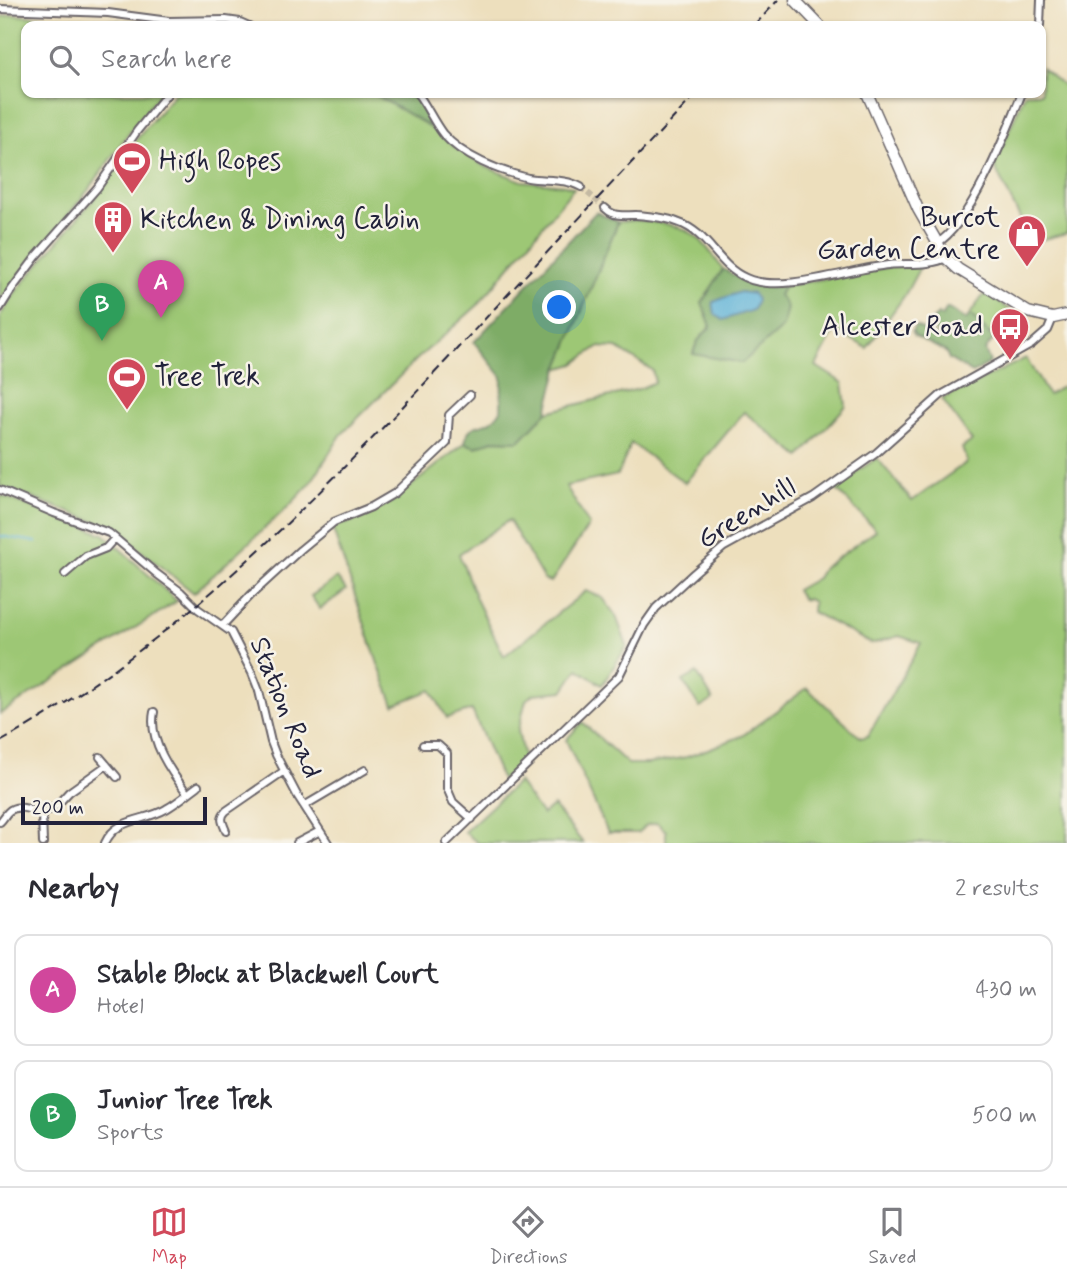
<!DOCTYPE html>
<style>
:root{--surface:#fff;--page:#f2f2f3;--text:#2b2b33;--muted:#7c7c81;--line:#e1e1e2;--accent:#d1495b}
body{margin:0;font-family:Mynerve,sans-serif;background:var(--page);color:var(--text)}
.scale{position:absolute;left:21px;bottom:18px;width:186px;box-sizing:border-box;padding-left:7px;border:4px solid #22223b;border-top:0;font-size:19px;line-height:24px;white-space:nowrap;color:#22223b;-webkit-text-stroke:5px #f7f3e8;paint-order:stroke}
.you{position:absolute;left:560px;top:308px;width:24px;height:24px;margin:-18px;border:5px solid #fff;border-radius:50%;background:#1a73e8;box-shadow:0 0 0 10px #1a73e833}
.badge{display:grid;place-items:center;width:46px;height:46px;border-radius:50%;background:var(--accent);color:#fff;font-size:23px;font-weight:700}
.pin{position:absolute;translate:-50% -58px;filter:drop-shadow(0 2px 4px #0008)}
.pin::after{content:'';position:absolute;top:37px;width:24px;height:21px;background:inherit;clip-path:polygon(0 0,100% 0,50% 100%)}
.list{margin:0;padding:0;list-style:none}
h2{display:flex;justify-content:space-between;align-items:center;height:91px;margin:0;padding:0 28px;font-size:30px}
h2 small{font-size:23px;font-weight:400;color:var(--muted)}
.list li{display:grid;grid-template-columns:46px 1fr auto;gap:21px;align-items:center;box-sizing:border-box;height:112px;margin:0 14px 14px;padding:0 14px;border:2px solid var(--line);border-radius:14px}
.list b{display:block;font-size:26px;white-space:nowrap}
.list p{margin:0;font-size:23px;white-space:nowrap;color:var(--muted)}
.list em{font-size:23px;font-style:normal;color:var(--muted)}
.icon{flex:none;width:38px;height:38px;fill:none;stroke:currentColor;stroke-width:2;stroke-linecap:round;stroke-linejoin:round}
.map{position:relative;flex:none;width:1067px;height:843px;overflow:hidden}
.search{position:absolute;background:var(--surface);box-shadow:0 2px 5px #0004;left:21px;right:21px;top:21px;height:77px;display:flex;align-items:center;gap:18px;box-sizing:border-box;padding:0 24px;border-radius:14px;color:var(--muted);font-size:26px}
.sheet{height:343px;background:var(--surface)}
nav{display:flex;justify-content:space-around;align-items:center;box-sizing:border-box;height:98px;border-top:2px solid var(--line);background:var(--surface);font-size:19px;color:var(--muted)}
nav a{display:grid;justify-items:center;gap:4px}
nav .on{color:var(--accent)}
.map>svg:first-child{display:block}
.green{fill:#9dc774;stroke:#607458;stroke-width:2}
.forest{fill:#7eac66;stroke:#506750;stroke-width:2}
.water{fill:#5ab1d7;stroke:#3e6a89;stroke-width:2}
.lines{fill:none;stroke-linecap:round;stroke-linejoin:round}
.stream{stroke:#5ab1d7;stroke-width:2}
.minor-tunnel{stroke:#c4b9a3;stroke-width:6;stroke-dasharray:6 3;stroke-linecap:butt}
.minor-casing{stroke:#696468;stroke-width:10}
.secondary-casing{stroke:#696468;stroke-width:13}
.minor{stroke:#fff;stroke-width:6}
.secondary{stroke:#fff;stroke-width:10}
.rail{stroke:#22223b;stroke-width:2;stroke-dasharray:10 5;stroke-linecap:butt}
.labels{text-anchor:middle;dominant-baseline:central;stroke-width:5;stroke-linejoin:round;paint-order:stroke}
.poi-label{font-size:28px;fill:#22223b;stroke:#f7f3e8;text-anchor:start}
.street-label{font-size:28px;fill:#22223b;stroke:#f7f3e8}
</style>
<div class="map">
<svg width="1067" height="843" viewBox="0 0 1067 843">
<rect width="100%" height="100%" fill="#f7f3e8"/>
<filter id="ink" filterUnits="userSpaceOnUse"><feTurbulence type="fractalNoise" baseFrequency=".0143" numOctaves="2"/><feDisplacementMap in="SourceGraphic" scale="14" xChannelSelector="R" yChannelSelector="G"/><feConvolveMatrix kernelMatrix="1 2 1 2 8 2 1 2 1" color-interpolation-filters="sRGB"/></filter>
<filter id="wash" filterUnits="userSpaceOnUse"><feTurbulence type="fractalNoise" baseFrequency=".00686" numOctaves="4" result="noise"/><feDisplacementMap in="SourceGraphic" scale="28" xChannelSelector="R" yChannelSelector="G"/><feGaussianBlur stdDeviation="1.57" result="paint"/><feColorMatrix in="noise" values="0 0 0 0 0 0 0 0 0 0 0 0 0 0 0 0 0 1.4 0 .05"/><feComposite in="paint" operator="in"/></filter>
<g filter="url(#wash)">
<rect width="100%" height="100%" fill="#eddfbd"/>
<!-- green -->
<path class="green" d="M 11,15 L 197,25 L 201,26 L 26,26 L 26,93 L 160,93 L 125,138 L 90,188 L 0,300 L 0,17 Z
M 1041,68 L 1067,88 L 1067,233 L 1032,242 L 994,166 L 1025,93 L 1041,93 Z
M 175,93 L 372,93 L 430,127 L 457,149 L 486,167 L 522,181 L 565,185 L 574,188 L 478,305 L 416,360 L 341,435 L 310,484 L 290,505 L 194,593 L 127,540 L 104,525 L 0,486 L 0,316 L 17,290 L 98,194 L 135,141 Z
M 638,220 C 658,223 682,224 698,238 C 707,246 715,259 723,269 L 702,303 L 711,326 L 697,342 L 693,353 L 742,363 L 784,286 L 888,267 L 920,267 L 905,295 L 867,348 L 835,330 L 816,366 L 843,383 L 846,406 L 800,457 L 744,412 L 685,483 L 631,443 L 618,475 L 566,486 L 589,525 L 551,582 L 544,580 L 509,520 L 459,554 L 477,601 L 504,656 L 586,591 L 603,598 L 616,616 L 627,646 L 602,685 L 578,669 L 563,691 L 533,694 L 526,700 L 518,731 L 524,759 L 502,781 L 472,710 L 447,718 L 431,690 L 394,705 L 378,664 L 332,527 L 359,519 L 391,502 L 465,443 L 476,447 L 493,440 L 519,441 L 547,412 L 639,389 L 655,382 L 652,370 L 617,348 L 598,347 L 574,364 L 558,369 L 618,222 Z
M 985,293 L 1012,311 L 989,334 L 970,314 Z
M 1026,358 L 1048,395 L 1067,384 L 1067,843 L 666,843 L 666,831 L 657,823 L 647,825 L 638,833 L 608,833 L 566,740 L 582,722 L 628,764 L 648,764 L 687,757 L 742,736 L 807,688 L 861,738 L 868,736 L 921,643 L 899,636 L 872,644 L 812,612 L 813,602 L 808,599 L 802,600 L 796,590 L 817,578 L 823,568 L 876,530 L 834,487 L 877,458 L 912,501 L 967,462 L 962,448 L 972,441 L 942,399 Z
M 0,495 L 104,534 L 177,601 L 0,714 Z
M 337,578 L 346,590 L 320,609 L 311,596 Z
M 697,673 L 713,700 L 700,708 L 683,681 Z
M 518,782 L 542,815 L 553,806 L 583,843 L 478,843 L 464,832 Z"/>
<!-- forest -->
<path class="forest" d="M 372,93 L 411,93 L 419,103 L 431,127 Z
M 596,212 L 618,222 L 558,369 L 547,412 L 519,441 L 493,440 L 476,447 L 465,443 C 468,424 475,428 489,422 C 494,420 498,415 501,410 L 502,377 L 474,342 Z
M 723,269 C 748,283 755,289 784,286 L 779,295 L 787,307 L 783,327 L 742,363 L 693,354 L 697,342 L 711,326 L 702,303 Z
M 947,308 L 966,320 L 970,314 L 994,339 L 985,350 L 990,362 L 973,373 L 949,359 L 946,352 L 915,336 L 912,331 L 915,326 C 924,328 930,335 939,338 L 938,334 L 929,325 L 938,314 L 942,317 Z"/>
<!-- water -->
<path class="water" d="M 740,292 L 753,294 L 757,300 L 753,310 L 723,320 L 715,314 L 713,302 Z"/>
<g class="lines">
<!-- stream -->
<path class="stream" d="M 0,536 L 36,542"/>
</g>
</g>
<g filter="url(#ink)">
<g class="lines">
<!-- minor-tunnel -->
<path class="minor-tunnel" d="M 581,187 L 605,208"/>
<!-- minor casing -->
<g class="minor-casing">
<path id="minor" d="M 0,9 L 108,13 L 169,21 L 226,20 L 240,22 L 249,26
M 1040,26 L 1041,0
M 417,93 C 427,106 433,121 443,134 C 463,157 499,171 528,178 C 545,181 565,178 581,187
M 605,208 C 607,210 611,213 614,214 C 620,216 628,215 635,215 C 649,216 664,217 677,222 C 710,233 716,265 746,278 C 781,294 850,269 888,265 C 904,263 932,266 946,258
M 936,244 C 971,224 1007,131 1022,93
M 0,308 L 12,289 L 36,257 L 97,188 L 137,131 L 168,93
M 0,490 L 54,513 L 109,533 L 157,574 L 181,592 L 198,609 L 231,632 L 252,673 L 259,691 L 271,742 L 276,755 L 297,795 L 328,843
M 65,574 L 86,556 L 106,548 L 115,538
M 223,625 L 251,595 L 300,550 L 334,522 L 371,507 L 395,493 L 447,443 L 449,415 L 470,395
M 154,712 C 148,740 171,772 187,793
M 423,745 L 438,745 L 447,753 L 447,788 L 453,802 L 472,819
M 100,757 L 117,777
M 304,806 L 365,770
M 42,814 L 43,843
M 0,822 C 3,819 5,815 8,812 C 17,803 32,810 42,814 L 56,806 L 69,792 L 107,765
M 226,831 C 223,823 219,818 226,811 L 284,771
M 105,843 C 117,817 144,822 166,809 C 177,803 187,794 198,786
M 297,843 L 320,831
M 446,843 L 619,676 L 644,625 L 656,608 L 694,573 L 724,547 L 813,498 L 875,454 L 941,395 L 1031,345 L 1048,330 L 1053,318"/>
</g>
<!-- secondary casing -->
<g class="secondary-casing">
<path id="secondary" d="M 795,0 L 820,26
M 867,93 L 918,209 L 946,258 L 958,269 L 1028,312 L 1053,318 L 1067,315"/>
</g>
<!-- minor -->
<use href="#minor" class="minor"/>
<!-- secondary -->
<use href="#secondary" class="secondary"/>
<!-- rail -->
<path class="rail" d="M 754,26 L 778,0
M 0,742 C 177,644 318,498 455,351 C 535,265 616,179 697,93"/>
</g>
</g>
<!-- icons -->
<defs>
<g id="stadium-pin" transform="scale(2.0125)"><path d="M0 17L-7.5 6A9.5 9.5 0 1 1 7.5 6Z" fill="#d1495b" stroke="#f7f3e8"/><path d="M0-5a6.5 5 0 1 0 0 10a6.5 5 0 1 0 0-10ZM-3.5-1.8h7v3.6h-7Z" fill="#fff"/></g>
<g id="building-pin" transform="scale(2.0125)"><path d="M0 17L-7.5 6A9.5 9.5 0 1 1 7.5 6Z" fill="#d1495b" stroke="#f7f3e8"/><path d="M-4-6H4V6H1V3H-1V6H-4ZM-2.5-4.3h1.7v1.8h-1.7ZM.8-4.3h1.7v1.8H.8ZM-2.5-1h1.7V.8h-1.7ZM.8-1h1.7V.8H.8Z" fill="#fff"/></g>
<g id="shop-pin" transform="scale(2.0125)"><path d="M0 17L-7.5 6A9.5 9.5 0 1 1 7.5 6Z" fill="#d1495b" stroke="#f7f3e8"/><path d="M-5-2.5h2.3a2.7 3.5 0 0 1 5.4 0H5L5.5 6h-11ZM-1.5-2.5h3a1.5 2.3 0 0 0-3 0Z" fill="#fff"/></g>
<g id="bus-pin" transform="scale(2.0125)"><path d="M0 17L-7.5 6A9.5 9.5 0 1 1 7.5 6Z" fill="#d1495b" stroke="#f7f3e8"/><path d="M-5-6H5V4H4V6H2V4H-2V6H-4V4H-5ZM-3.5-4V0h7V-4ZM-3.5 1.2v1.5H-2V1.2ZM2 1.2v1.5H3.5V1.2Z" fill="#fff"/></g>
</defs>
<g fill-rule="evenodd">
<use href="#stadium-pin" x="132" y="161"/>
<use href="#building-pin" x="113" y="220"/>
<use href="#shop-pin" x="1027" y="234"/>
<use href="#bus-pin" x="1010" y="327"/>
<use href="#stadium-pin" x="127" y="377"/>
</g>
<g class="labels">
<!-- poi labels -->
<g class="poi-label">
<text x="159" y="161">High Ropes</text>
<text x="1000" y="218" text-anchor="end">Burcot<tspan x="1000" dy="32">Garden Centre</tspan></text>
<text x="140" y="220">Kitchen &amp; Dining Cabin</text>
<text x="983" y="327" text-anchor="end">Alcester Road</text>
<text x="154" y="377">Tree Trek</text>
</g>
<!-- street labels -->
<g class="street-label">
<text transform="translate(747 514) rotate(-32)">Greenhill</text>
<text transform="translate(285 708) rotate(68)">Station Road</text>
</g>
</g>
</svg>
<div class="scale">200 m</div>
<div class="you"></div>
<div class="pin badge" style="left:161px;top:318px;background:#d1479c">A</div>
<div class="pin badge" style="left:102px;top:341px;background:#2e9e5b">B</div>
<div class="search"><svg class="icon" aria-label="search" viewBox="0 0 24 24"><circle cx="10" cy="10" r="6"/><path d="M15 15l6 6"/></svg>Search here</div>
</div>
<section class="sheet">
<h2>Nearby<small>2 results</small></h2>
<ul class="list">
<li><span class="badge" style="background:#d1479c">A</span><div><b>Stable Block at Blackwell Court</b><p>Hotel</p></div><em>430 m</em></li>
<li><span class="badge" style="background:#2e9e5b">B</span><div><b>Junior Tree Trek</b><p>Sports</p></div><em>500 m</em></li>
</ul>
</section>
<nav>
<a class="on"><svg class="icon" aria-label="map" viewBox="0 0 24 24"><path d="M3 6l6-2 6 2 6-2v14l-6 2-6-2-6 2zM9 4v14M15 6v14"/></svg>Map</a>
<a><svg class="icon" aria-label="directions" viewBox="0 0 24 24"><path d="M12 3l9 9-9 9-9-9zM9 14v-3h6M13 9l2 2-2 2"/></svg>Directions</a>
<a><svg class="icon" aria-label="saved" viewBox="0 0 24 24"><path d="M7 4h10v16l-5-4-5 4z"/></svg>Saved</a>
</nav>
